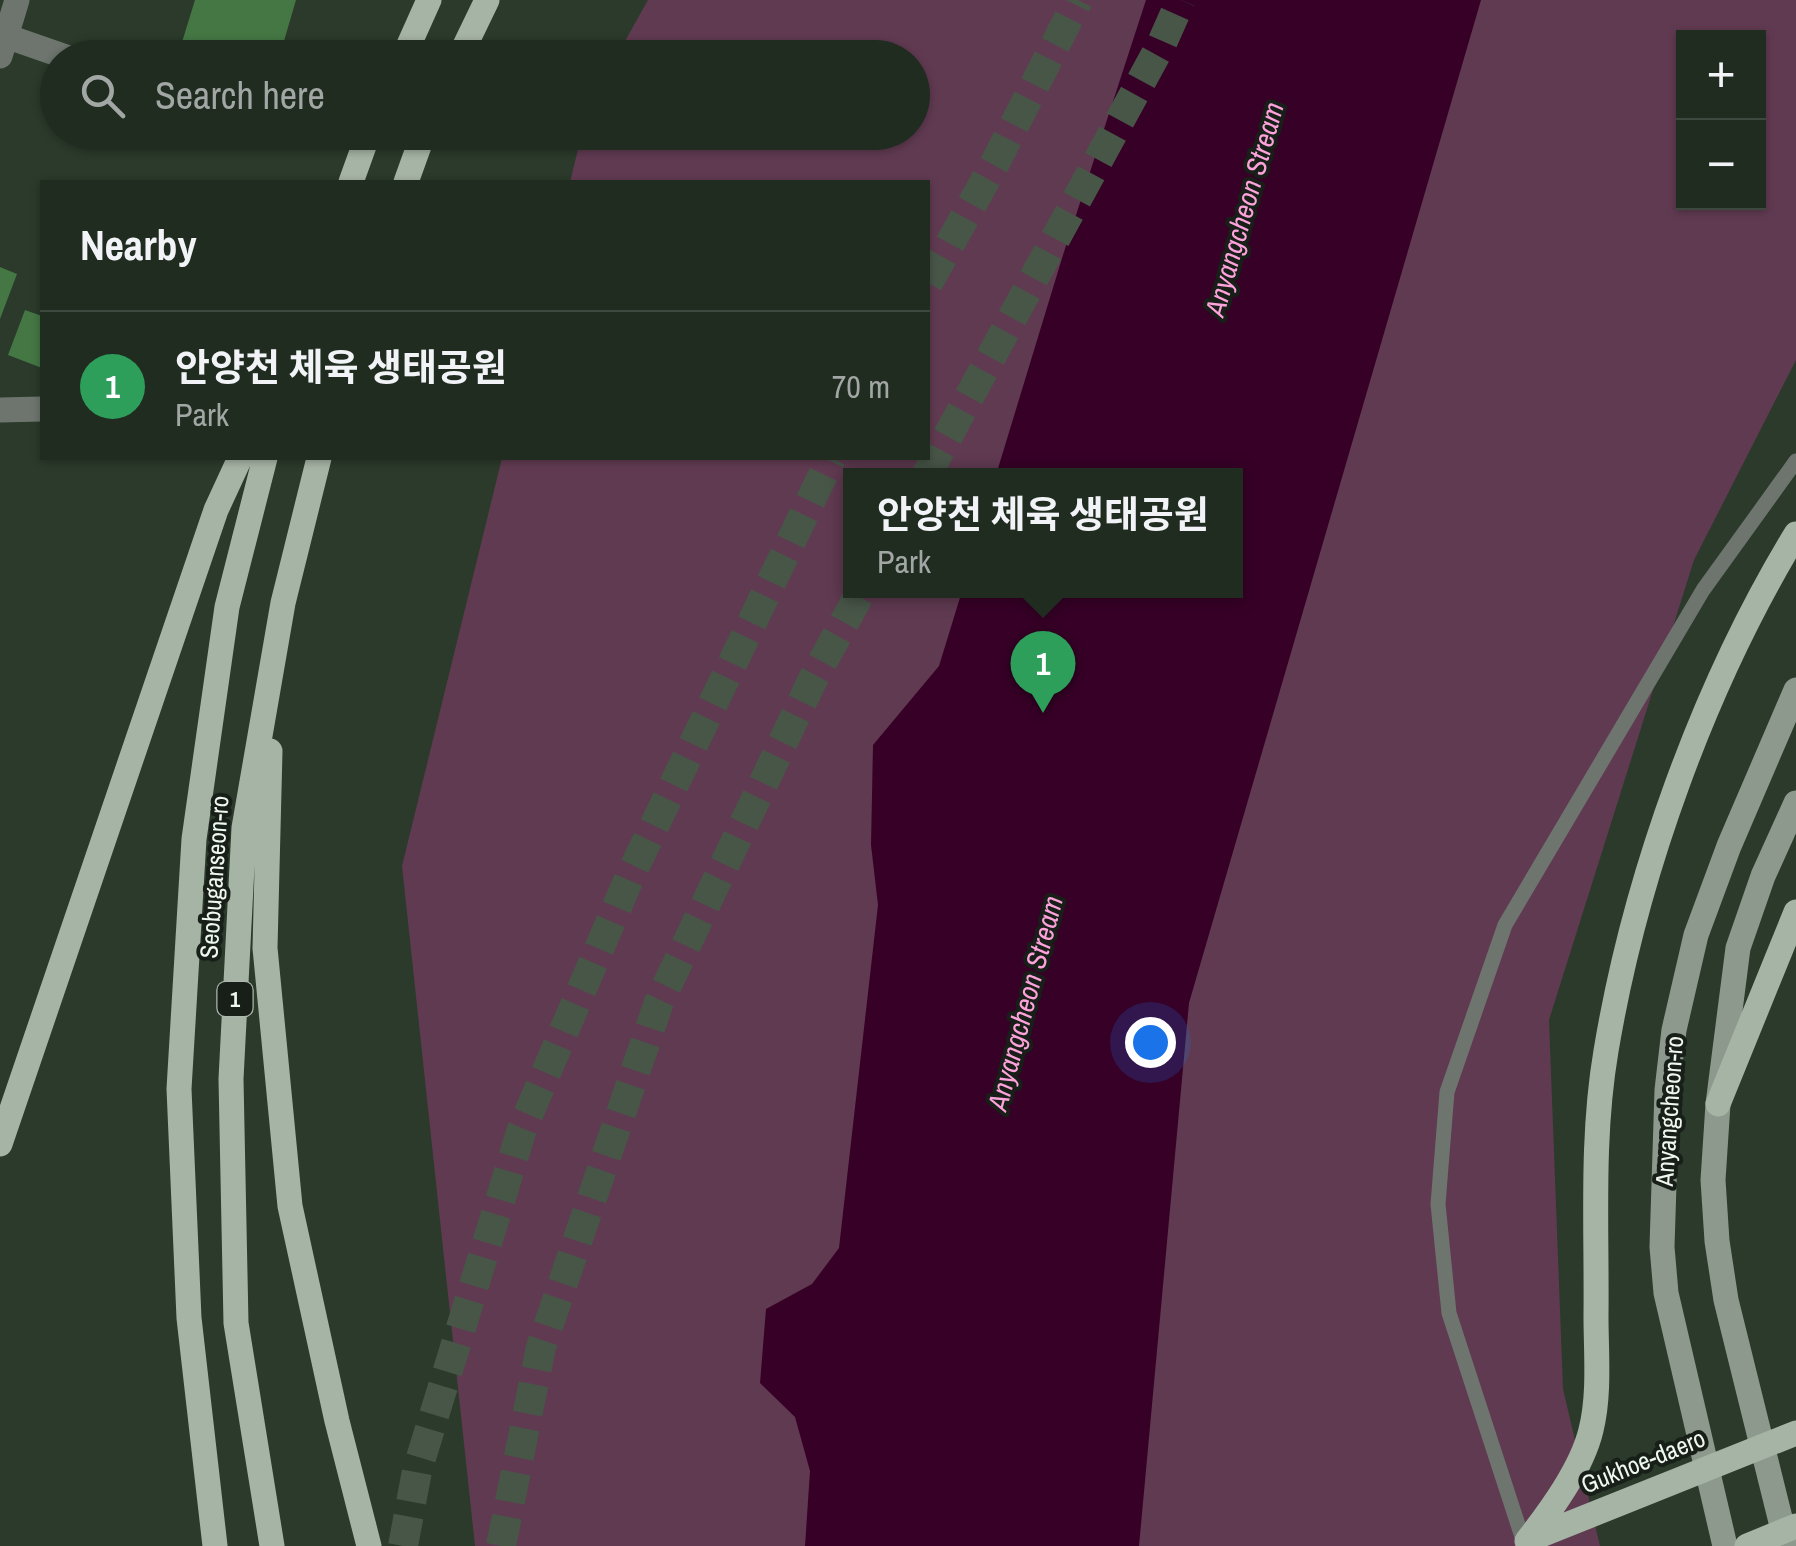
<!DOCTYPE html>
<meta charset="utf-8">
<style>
:root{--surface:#202c20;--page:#2d382d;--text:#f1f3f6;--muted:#a2a7a5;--line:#3d483e;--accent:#8bbbb9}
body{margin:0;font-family:"Archivo Narrow","Noto Sans KR",sans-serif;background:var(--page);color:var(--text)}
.controls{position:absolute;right:30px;top:30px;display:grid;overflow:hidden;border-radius:0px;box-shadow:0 2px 8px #0004}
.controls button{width:90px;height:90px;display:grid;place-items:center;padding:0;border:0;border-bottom:2px solid var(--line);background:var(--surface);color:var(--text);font:50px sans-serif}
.you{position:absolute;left:1150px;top:1042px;width:35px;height:35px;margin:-25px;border:8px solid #fff;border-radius:50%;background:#1a73e8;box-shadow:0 0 0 15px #1a73e833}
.badge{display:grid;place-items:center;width:65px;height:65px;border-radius:50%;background:var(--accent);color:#fff;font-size:32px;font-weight:700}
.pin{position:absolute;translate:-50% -82px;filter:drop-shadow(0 2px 5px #0008)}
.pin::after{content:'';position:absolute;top:52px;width:35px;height:30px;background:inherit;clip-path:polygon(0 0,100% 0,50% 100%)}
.popup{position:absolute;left:843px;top:468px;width:400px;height:130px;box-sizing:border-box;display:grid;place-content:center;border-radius:0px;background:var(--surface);filter:drop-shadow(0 2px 8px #0005);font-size:32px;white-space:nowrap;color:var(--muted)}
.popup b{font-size:38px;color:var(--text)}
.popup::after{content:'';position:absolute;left:50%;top:100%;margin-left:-20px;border:20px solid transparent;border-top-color:var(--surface)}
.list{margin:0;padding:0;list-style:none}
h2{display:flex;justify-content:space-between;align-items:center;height:130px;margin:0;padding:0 40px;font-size:42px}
h2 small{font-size:32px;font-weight:400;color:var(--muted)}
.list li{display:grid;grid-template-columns:65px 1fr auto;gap:30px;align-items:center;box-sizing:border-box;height:150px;padding:0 40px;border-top:2px solid var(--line)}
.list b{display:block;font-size:38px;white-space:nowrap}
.list p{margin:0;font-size:32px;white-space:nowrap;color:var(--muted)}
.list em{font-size:32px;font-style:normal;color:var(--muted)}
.icon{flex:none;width:55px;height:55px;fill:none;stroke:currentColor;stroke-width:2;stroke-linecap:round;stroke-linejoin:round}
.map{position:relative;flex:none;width:1796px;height:1546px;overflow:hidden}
.search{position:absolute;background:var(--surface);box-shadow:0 2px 8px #0004;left:40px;top:40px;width:890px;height:110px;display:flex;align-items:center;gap:25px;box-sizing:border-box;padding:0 35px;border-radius:55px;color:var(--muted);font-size:38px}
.panel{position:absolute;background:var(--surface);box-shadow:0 2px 8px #0004;left:40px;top:180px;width:890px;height:280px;border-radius:0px}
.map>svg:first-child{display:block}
.green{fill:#603a51;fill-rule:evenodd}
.water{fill:#370027}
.building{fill:#474}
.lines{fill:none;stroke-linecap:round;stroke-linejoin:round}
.highway-tunnel{stroke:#485648;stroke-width:30;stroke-dasharray:30 15;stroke-linecap:butt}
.lane{stroke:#6e756e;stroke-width:15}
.street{stroke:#6e756e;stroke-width:25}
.secondary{stroke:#8d998d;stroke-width:25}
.primary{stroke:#a6b4a5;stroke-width:25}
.labels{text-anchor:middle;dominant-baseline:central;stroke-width:8;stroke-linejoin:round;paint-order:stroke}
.shield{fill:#181f18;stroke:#aeb7ae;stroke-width:2.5}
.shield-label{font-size:22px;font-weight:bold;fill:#eff8ee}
.street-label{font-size:25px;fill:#eff8ee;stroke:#181f18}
.water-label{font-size:28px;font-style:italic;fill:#fda2da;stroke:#181f18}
</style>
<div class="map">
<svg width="1796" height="1546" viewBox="0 0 1796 1546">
<rect width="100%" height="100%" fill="#2b3a2b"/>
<!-- green -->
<path class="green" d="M 648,0 L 1796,0 L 1796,360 L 1694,560 L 1549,1020 L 1563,1389 L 1600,1546 L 475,1546 L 402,866 L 502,458 L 928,458 L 928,182 L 570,182 L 582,133 L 912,132 L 912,58 L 616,57 ZM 1684,38 L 1758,38 L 1758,202 L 1684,202 ZM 850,476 L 1236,476 L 1236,590 L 850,590 Z"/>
<!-- water -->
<path class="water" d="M 1146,0 L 1481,0 L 1189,1003 L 1139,1546 L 805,1546 L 810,1471 L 795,1417 L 760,1383 L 766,1309 L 812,1284 L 839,1248 L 878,905 L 871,845 L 873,745 L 939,666 L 962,591 L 1236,590 L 1236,476 L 996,475 L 1063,255 Z"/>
<!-- building -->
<path class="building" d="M 195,0 L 296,0 L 279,58 L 188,58 L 178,55 Z
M 0,267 L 17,274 L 0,319 Z
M 25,310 L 42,316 L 42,368 L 8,355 Z"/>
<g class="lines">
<!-- highway-tunnel -->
<path class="highway-tunnel" d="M 928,283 L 995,163 L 1078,0
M 926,476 L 1162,43 L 1181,0
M 403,1546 L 417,1471 L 522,1129 L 631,874 L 831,458
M 501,1546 L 541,1347 L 659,1002 L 813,679 L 862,590"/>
<!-- lane -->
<path class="lane" d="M 1525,1546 L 1449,1313 L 1438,1204 L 1447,1092 L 1505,925 L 1703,590 L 1796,461"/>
<!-- street -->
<path class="street" d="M 0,34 L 69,58
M 0,56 L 17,0
M 0,410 L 42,409"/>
<!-- secondary -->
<path class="secondary" d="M 1725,1546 L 1666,1293 L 1662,1247 L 1667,1090 L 1674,1030 L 1696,935 L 1729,846 L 1796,690
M 1787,1546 L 1726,1300 L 1717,1241 L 1713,1180 L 1718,1104 L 1738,948 L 1763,876 L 1796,803"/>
<!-- primary -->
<path class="primary" d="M 403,58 L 429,0
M 459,58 L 487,0
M 351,182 L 369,132
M 406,182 L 424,132
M 270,751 L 265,948 L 290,1206 L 337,1421 L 369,1546
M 1718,1104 L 1796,912
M 0,1144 L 216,510 L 240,458
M 1531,1539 L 1796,1433
M 1527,1541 C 1551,1510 1582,1468 1591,1430 C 1600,1394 1596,1353 1596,1316 C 1597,1228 1591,1139 1606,1051 C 1635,877 1704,685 1796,534
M 215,1546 L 189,1318 L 179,1089 L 194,839 L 227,607 L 265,458
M 272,1546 L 236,1323 L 231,1079 L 244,828 L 283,603 L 319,458
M 1747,1546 L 1796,1526"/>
</g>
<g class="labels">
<!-- shield labels -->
<rect class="shield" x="217.5" y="982" width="35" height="34" rx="8"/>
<g class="shield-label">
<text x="235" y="999">1</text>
</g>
<!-- street labels -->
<g class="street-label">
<text transform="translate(214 877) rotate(-86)">Seobuganseon-ro</text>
<text transform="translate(1669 1111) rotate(-86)">Anyangcheon-ro</text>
<text transform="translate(1643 1461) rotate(-22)">Gukhoe-daero</text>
</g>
<!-- water labels -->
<g class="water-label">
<text transform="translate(1244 209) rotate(-74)">Anyangcheon Stream</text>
<text transform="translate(1025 1003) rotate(-75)">Anyangcheon Stream</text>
</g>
</g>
</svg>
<div class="controls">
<button>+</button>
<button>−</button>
</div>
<div class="you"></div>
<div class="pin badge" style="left:1043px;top:713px;background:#2e9e5b">1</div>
<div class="popup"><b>안양천 체육 생태공원</b>Park</div>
<div class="search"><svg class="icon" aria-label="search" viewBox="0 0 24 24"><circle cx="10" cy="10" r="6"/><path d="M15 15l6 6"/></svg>Search here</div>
<section class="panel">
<h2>Nearby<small></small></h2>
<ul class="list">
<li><span class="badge" style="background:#2e9e5b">1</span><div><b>안양천 체육 생태공원</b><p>Park</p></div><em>70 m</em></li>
</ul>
</section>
</div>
